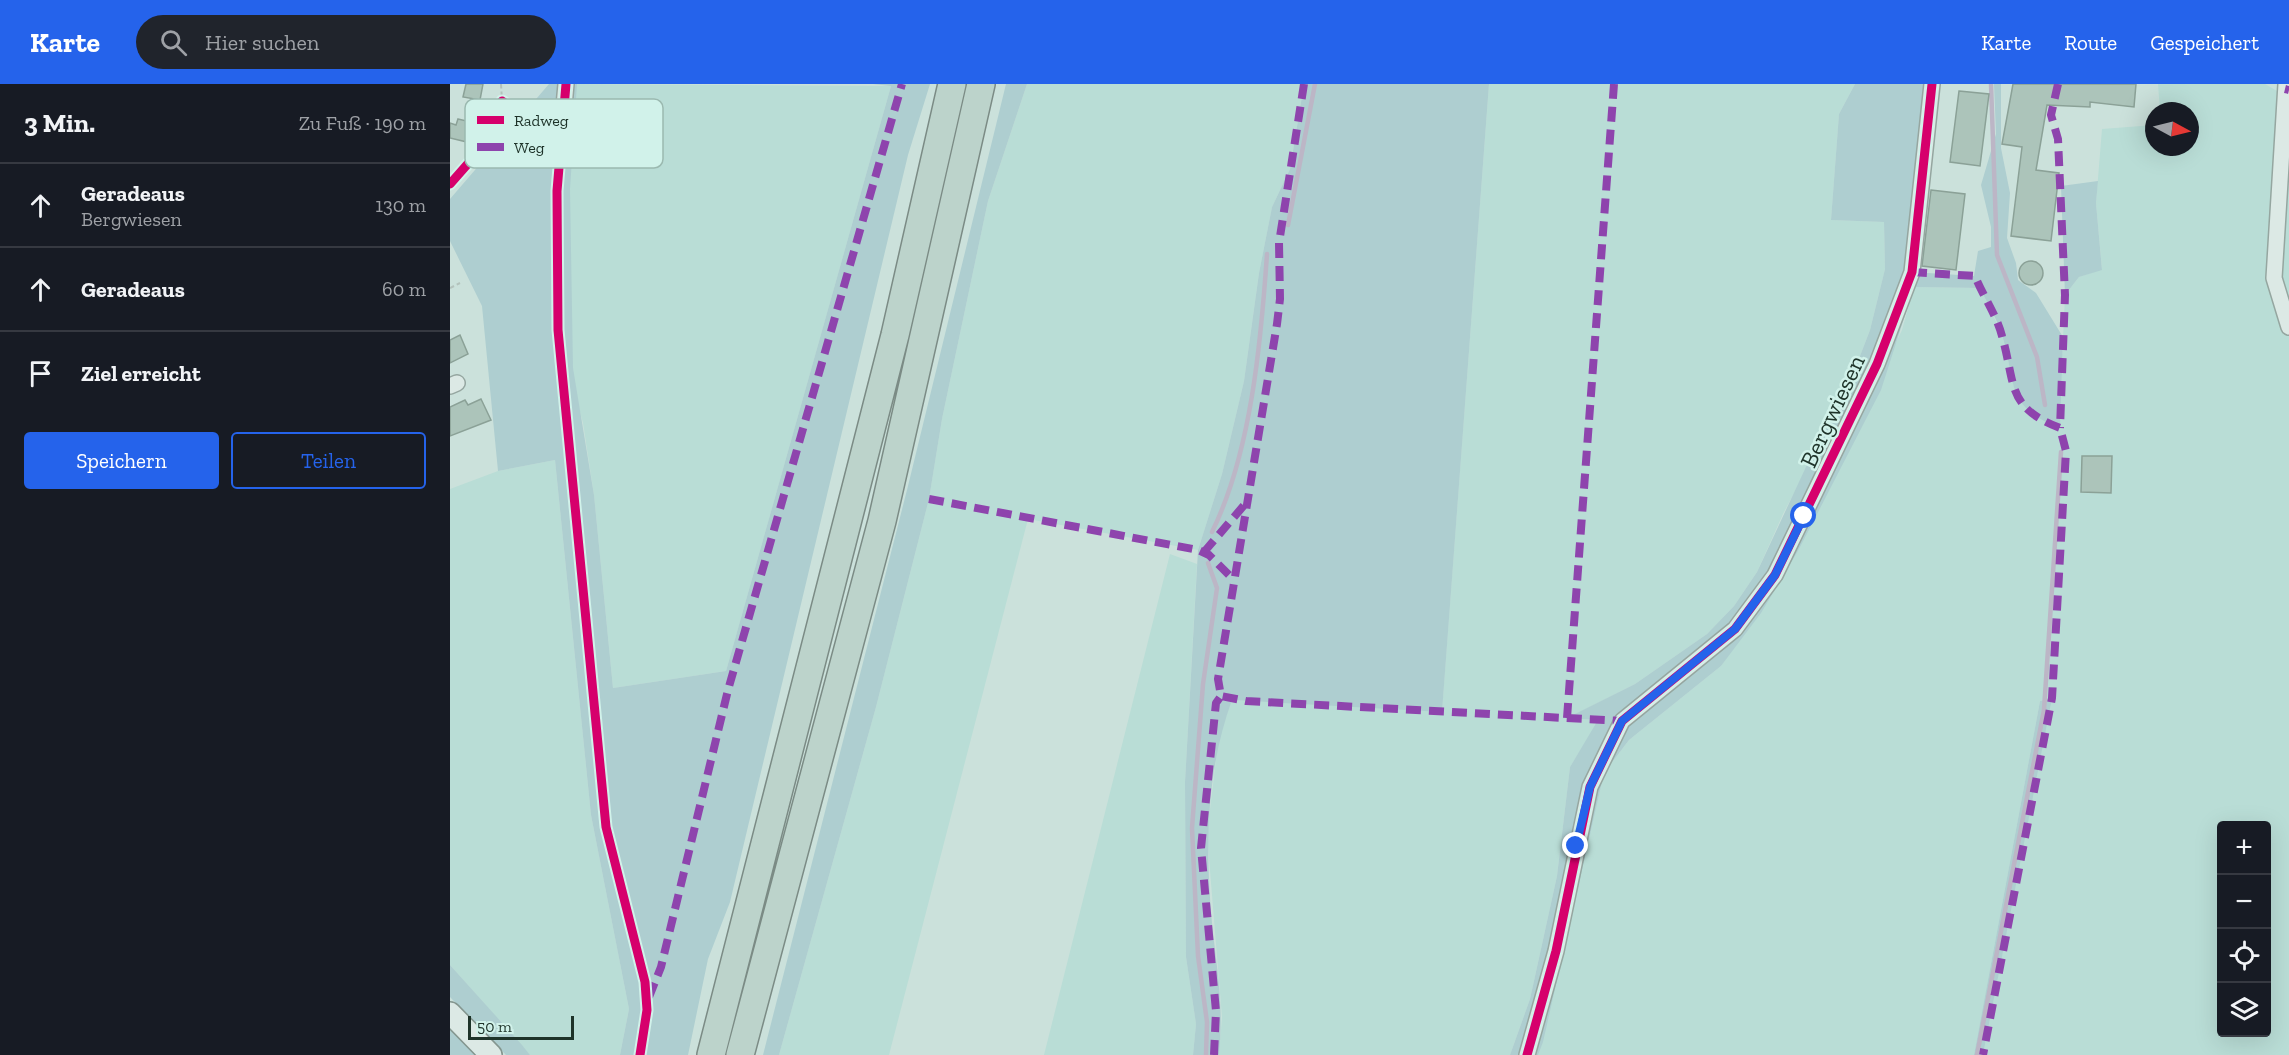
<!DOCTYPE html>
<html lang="de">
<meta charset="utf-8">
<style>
:root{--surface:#171b24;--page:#20242c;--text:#f1f3f6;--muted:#9ea1a6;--line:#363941;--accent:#2563eb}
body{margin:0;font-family:"Zilla Slab",serif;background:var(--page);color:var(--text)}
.controls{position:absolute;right:18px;bottom:18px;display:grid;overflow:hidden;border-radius:6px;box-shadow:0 6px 24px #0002}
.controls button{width:54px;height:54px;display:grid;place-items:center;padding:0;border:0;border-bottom:2px solid var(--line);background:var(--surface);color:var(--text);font:30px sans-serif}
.compass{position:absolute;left:1695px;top:18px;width:54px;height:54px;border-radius:50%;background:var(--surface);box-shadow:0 6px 24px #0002;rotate:97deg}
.scale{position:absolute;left:18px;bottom:15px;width:106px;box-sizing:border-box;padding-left:6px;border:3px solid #1e3329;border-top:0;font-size:16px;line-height:21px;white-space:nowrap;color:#1e3329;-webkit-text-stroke:4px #d1f2ea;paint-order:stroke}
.stop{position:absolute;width:18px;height:18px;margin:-14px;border:4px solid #2563eb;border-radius:50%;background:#fff}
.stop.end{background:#2563eb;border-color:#fff;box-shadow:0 2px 6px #0008}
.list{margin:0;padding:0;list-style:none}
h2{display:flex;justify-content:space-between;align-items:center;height:78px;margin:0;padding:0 24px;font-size:26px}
h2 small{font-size:20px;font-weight:400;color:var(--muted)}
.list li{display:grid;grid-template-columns:39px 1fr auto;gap:18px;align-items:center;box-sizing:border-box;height:84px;padding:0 24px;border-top:2px solid var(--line)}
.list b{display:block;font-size:22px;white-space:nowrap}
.list p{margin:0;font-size:20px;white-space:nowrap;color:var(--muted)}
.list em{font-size:20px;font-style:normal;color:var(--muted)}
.actions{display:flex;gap:12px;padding:18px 24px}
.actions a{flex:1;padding:14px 0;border:2px solid var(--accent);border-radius:6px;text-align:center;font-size:21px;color:var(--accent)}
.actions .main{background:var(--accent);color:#fff}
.icon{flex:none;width:33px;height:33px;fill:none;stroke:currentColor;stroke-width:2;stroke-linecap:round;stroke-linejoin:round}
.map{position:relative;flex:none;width:1839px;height:971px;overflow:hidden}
header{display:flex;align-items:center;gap:36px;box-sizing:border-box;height:84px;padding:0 30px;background:var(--accent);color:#fff}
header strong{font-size:28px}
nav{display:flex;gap:33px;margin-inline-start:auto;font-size:21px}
.search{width:420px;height:54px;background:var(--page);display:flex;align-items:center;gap:15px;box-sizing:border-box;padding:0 21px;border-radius:33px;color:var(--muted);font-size:22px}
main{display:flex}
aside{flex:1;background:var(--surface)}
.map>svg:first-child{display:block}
.farmland{fill:#b9ddd6;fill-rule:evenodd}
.green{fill:#aeced0;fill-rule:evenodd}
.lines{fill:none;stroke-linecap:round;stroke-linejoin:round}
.stream{stroke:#bcb6c6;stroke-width:4.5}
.building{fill:#acc4ba;stroke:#8ba197;stroke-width:1.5}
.minor-casing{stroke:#95a6a0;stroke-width:18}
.secondary-casing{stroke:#84968f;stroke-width:24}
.motorway-casing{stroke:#7b8b85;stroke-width:30}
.path{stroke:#b3c2bc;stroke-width:2;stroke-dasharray:4.5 3;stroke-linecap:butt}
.minor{stroke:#dce9e5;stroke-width:15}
.secondary{stroke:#dce9e5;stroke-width:21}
.motorway{stroke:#bcd3cb;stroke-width:27}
.quiet{stroke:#8e44ad;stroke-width:8;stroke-dasharray:15 8;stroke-linecap:butt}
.cycleway-casing{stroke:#d1f2ea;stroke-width:13}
.cycleway{stroke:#d6006c;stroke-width:9}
.route{stroke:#2563eb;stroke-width:8}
.labels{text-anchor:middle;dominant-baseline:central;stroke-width:5;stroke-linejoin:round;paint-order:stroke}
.street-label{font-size:24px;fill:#1e3329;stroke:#d1f2ea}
.key{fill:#d1f2ea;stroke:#9bb9b0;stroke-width:1.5}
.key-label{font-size:16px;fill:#1e3329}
</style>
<header>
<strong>Karte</strong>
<div class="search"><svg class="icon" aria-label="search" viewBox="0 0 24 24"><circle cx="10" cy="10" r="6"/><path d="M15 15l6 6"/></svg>Hier suchen</div>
<nav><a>Karte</a><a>Route</a><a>Gespeichert</a></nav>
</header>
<main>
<aside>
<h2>3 Min.<small>Zu Fuß · 190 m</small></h2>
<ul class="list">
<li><svg class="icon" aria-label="ahead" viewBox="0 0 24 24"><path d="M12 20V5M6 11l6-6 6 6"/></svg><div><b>Geradeaus</b><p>Bergwiesen</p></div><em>130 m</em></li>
<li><svg class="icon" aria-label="ahead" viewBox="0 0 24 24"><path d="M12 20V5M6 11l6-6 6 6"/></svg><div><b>Geradeaus</b></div><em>60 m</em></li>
<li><svg class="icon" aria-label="arrive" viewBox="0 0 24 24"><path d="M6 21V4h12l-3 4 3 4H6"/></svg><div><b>Ziel erreicht</b></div></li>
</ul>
<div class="actions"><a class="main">Speichern</a><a>Teilen</a></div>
</aside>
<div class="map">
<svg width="1839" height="971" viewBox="0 0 1839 971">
<rect width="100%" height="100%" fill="#cbe1db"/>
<!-- farmland -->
<path class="farmland" d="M 116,0 L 441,2 L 276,587 L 163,604 L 144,411 L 133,339 L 108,246 Z
M 577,0 L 854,0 L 840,85 L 822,123 L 809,189 L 794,297 L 772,390 L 748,466 L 578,435 L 439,971 L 329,971 L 426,623 L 479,415 L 492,335 L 538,117 Z
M 1039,0 L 1405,0 L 1389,30 L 1381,136 L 1434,138 L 1435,185 L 1420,246 L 1393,316 L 1333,430 L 1307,488 L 1284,522 L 1257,550 L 1185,600 L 1118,634 L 1149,636 L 1120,683 L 1107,792 L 1080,915 L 1060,971 L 769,971 L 772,933 L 757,750 L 769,651 L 782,616 L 992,627 Z
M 1708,0 L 1815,0 L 1834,11 L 1839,6 L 1839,971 L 1533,971 L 1601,614 L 1590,617 L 1524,971 L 1088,971 L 1154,689 L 1179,656 L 1271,582 L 1348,467 L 1452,246 L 1464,203 L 1530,204 L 1552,250 L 1567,315 L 1609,343 L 1615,211 L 1629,193 L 1652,185 L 1646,119 L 1652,45 L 1704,41 L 1704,63 L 1740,63 L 1740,27 L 1710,27 ZM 1772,742 L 1816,742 L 1816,948 L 1772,948 Z
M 105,376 L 141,731 L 179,925 L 170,971 L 80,971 L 0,881 L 0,405 L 48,387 Z
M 720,470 L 747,480 L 735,698 L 736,873 L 746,940 L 743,971 L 594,971 Z"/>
<!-- green -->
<path class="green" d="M 99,0 L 127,0 L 120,105 L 123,284 L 144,411 L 163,604 L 276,587 L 441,2 L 423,0 L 480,0 L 458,71 L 280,818 L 258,875 L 238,971 L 170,971 L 179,925 L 141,731 L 105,376 L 48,387 L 32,222 L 0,157 L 0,115 ZM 123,372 L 124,373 L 142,588 L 122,373 Z
M 556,0 L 577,0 L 538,117 L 492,335 L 479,415 L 426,623 L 329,971 L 313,971 L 458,402 Z
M 854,0 L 1039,0 L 992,628 L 782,616 C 756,687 755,764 762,839 C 767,888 774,920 769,971 L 743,971 L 746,940 L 736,873 L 735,698 L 748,466 L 772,390 L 794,297 L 809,189 L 822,123 L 840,85 Z
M 1405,0 L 1482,0 L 1462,188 L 1524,192 L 1528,167 L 1541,163 L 1541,143 L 1531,101 L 1546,50 L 1544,0 L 1551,0 L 1551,64 L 1560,109 L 1557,154 L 1566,179 L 1568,196 L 1586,209 L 1613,253 L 1610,344 C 1554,322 1567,300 1552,251 C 1547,235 1537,219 1530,204 L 1464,203 L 1431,306 L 1348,467 L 1311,529 L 1271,582 L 1179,656 L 1154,689 L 1093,958 L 1088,971 L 1060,971 L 1080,915 L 1107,792 L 1120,683 L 1148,636 L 1117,634 L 1185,600 L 1257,550 L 1284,522 L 1307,488 L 1362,370 L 1393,316 L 1420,246 L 1435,185 L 1434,138 L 1381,136 L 1389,30 Z
M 1648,97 L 1646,119 L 1652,186 L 1629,193 L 1615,211 L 1611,102 Z
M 1602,614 L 1533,971 L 1524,971 L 1590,617 Z
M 0,881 L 72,961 L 80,971 L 56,971 L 0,913 Z
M 0,941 L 28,971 L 0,971 Z"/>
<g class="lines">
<!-- stream -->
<path class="stream" d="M 1541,0 L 1547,171 L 1587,273 L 1595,321
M 838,141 L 865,0
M 762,448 C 801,369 811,258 817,170
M 756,971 L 757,938 L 748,872 L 742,744 L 753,600 L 767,504 L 758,479
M 1527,971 L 1594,626 L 1611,368"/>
</g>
<!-- building -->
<path class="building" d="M 16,0 L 33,0 L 30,16 L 13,13 Z
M 1563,0 L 1686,0 L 1684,23 L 1640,18 L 1640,23 L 1597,21 L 1586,86 L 1609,89 L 1601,157 L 1561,152 L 1572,63 L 1552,60 Z
M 1509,7 L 1539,10 L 1530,82 L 1500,78 Z
M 8,35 L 21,38 L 17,58 L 0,54 L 0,39 L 6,41 Z
M 1481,106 L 1515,110 L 1506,186 L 1472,182 Z
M1569 189a12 12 0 1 1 24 0a12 12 0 1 1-24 0Z
M 10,251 L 18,270 L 0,279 L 0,256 Z
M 31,315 L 41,336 L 0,352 L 0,323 L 15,316 L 18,321 Z
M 1632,372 L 1662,372 L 1661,409 L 1631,408 Z"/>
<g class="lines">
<!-- minor casing -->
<g class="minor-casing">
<path id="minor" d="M 1836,0 L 1824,194 L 1839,243
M 111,56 L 116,0
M 0,302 L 7,299
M 1077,971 L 1106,867 L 1140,703 L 1172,637 L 1285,545 L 1325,491 L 1427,280 L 1462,188 L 1482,0"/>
</g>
<!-- secondary casing -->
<g class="secondary-casing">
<path id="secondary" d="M 0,929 L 41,971"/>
</g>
<!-- motorway casing -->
<g class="motorway-casing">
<path id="motorway" d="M 261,971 L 445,251 L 502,0
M 290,971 L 432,437 L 531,0"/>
</g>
<!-- path -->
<path class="path" d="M 51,0 L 52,17
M 0,204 L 10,199"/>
<!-- minor -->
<use href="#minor" class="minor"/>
<!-- secondary -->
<use href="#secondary" class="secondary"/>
<!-- motorway -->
<use href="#motorway" class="motorway"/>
<!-- quiet -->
<path class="quiet" d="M 854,0 L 829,159 L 830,215 L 827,240 L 768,595 L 771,612 L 796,617 L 1172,637
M 1608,0 L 1601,31 L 1608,55 L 1615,211 L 1610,344
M 1835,5 L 1839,6
M 1462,188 L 1525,192 C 1533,212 1547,232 1552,252 C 1566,301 1556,323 1610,344 L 1616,367 L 1602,614 L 1533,971
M 479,415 L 748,466 L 759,471 L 784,496
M 754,468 L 796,419
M 1117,634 L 1164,0
M 199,913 L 211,883 L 278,606 L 452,0
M 764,971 L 766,927 L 751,764 L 766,619 L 771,612"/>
<!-- cycleway casing -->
<g class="cycleway-casing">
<path id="cycleway" d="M 116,0 L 107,107 L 108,246 L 156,743 L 195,898 L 197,926 L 190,971
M 0,100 L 45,49 L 52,17 L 111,56
M 1077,971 L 1106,867 L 1140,703 L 1172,637 L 1285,545 L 1325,491 L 1427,280 L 1462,188 L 1482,0"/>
</g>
<!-- cycleway -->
<use href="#cycleway" class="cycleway"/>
</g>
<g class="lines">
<!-- route -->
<path class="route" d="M 1126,762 L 1140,703 L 1172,637 L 1285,545 L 1325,491 L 1354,432"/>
</g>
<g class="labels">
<!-- street labels -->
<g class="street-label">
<text transform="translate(1382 327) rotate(-65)">Bergwiesen</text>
</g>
</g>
<!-- legend -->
<rect x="15" y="15" width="198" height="69" rx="9" class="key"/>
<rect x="27" y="32" width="27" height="8" fill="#d6006c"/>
<rect x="27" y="59" width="27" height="8" fill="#8e44ad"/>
<g class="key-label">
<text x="64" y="42">Radweg</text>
<text x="64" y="69">Weg</text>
</g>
</svg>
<div class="controls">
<button>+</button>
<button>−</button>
<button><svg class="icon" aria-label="locate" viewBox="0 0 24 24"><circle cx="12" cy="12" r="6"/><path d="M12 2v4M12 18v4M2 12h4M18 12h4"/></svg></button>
<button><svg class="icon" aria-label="layers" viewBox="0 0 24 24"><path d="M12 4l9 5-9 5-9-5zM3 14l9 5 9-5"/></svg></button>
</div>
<svg class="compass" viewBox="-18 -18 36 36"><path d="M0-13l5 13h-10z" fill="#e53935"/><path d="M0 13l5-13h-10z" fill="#9ea1a6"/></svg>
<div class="scale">50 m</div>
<div class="stop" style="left:1354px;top:432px"></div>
<div class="stop end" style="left:1126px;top:762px"></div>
</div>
</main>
